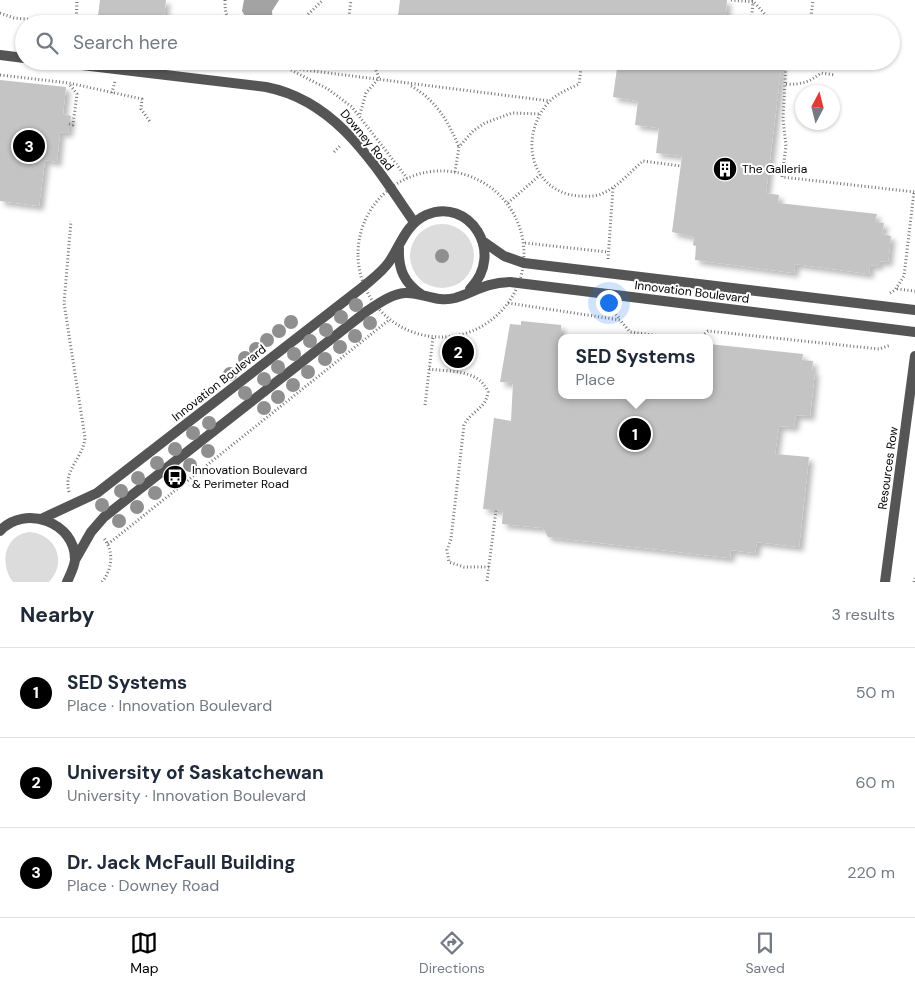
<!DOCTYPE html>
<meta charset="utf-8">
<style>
:root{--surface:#fff;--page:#f6f6f7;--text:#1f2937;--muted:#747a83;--line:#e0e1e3;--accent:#000}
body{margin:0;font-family:"DM Sans",sans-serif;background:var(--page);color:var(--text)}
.compass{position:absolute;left:795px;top:85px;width:45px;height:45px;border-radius:50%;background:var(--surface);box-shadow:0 1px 4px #0004;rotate:7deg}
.you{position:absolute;left:608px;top:302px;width:18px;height:18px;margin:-12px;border:4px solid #fff;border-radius:50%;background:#1a73e8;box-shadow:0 0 0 8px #1a73e833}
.badge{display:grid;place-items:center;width:32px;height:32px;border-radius:50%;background:var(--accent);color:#fff;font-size:16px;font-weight:700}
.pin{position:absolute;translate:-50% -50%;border:2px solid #fff;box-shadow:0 1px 5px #0006}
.popup{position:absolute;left:558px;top:334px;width:155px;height:65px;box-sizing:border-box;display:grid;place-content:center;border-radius:10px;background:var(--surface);filter:drop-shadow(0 1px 4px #0005);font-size:16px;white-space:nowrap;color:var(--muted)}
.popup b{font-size:19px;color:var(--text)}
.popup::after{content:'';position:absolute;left:50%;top:100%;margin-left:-10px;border:10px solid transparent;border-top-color:var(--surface)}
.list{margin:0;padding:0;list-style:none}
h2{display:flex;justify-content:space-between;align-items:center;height:65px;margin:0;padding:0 20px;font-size:21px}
h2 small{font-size:16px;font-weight:400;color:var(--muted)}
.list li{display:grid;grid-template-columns:32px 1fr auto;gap:15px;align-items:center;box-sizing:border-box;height:90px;padding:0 20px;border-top:1px solid var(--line)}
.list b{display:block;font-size:19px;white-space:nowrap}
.list p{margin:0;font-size:16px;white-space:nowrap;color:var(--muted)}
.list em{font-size:16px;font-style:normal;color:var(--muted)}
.icon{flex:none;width:28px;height:28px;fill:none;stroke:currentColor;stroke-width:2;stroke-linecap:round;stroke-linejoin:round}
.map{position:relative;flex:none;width:915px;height:582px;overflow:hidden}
.search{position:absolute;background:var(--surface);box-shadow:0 1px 4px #0004;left:15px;right:15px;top:15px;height:55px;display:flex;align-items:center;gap:12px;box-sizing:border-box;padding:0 18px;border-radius:28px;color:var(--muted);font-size:19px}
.sheet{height:335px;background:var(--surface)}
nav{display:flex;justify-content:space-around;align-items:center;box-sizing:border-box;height:70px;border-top:1px solid var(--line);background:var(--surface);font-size:14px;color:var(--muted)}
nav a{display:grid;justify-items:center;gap:2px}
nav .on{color:var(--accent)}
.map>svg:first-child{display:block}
.green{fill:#dcdcdc}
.water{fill:#a3a3a3}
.building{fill:#c4c4c4;filter:url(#shadow)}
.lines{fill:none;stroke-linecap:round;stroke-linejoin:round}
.path{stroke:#777;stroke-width:3;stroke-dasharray:1 2.5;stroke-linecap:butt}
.minor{stroke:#555;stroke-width:10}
.tree{fill:#8f8f8f}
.labels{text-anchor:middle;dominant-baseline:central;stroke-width:4;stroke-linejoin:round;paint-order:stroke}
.street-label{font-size:12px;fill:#000;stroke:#fff}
.poi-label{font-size:12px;fill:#000;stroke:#fff;text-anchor:start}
</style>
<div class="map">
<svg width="915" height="582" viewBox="0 0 915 582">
<defs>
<filter id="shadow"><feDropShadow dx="4.5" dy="4.5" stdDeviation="2.5" flood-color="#0004"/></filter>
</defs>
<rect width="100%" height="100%" fill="#fff"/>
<!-- green -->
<path class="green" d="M410 256a32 32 0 1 1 64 0a32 32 0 1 1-64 0Z
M 28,532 C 56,533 68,562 49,582 L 13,582 C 0,565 3,537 28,532 Z"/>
<!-- water -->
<path class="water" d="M 244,0 L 279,0 L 272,11 L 273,24 L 250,24 L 242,11 Z"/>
<!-- building -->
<path class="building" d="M 100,0 L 166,0 L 163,24 L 97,24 Z
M 400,0 L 727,0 L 725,24 L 397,24 Z
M 618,61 L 782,61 L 766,193 L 779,195 L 778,203 L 877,214 L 875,222 L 884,223 L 882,234 L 891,236 L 888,262 L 879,261 L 878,266 L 870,265 L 869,274 L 795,264 L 794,273 L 695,260 L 696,246 L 693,245 L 694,237 L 672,232 L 682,156 L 656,153 L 659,128 L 635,125 L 638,101 L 613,97 Z
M 0,80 L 66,87 L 63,114 L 71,116 L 68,133 L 60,132 L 57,162 L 45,160 L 39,206 L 0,201 Z
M 521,321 L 561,325 L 561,395 L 709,395 L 709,344 L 803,354 L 802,360 L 813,361 L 812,371 L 815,371 L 810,416 L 796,415 L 794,427 L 779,426 L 775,454 L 809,457 L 799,547 L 757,542 L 755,553 L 731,550 L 730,558 L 548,537 L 543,528 L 502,524 L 503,511 L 483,509 L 494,418 L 511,421 L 513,383 L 500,382 L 510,324 L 521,325 Z"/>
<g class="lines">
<!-- path -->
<path class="path" d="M 225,0 C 225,11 225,17 235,24
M 731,0 L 753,2 L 751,24
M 752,0 L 774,24
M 0,13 L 14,18 L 59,22 L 75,20
M 76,24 L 77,0
M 298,24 L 323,0
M 348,24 L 351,0
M 810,24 L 813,0
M 234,61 L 550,101
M 582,61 L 579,84 C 569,89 558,93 550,101 C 518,134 529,192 579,196 C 585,196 595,197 601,194 C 617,188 630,172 643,161 L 681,166
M 786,61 L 783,119 L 786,146 L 782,177 L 915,192
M 290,67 L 307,61
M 291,70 L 328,89 L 352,107 L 407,178
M 0,75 L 69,83 L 142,99 L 141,109 L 151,123
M 786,84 C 800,85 810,82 821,73 L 835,75
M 411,86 C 436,100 448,121 459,147
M 112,93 L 115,81
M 360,114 L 366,93 L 379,78 L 375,68 L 367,61
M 69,124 L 73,125 L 77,94 L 70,85
M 334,152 L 341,145
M358 254a83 83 0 1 1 166 0a83 83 0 1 1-166 0Z
M 455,172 L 459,147 L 473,131 L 485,123 L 512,113 L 540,114
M 508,203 L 540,175
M 525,243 L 608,252
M 608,259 L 613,188
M 897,289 L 915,291
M 890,293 L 895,290 L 904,276 L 914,192
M 508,303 L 620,320 L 630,332 L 675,338
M 611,309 L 620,319
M 699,338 L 708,331 L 879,349 L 891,345
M 429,369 C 450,372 479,369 488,392 C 486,409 471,411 464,425 L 451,539 L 447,550 L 449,562 L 464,567 L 489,567
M 425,405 L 433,337
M 69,492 C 63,470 83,458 85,438 L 64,303 L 71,221
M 108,544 L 389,320
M 487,581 L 496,510
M 102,582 C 113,568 114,551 103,537
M 914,582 L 915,578"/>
<!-- minor -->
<path class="minor" d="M 0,55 L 24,58
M 48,61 L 266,87 C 338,101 375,166 414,222
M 484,242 L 504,256 L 524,263 L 915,310
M 399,248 C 398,269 404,283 422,295
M 41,519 L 97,493 L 364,286 C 372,279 382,272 389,262 C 401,245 405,225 426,215 C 469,196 506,253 470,289
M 0,531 C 24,504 76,522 75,560 C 74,568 70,575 67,582
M 75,560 L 91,532 L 104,517 L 367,311 C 378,304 391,294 405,293 C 422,292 437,303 455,298 C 477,291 484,283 510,282 L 915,332
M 885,582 L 915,356"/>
</g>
<!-- trees -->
<g class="tree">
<circle cx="442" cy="256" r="7"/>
<circle cx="356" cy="305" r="7"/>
<circle cx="341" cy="317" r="7"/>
<circle cx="291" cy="322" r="7"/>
<circle cx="370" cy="323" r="7"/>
<circle cx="326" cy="330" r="7"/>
<circle cx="279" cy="331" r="7"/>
<circle cx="355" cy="336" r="7"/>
<circle cx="267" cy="340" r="7"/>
<circle cx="310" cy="341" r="7"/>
<circle cx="340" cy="347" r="7"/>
<circle cx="256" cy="349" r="7"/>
<circle cx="294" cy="354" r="7"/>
<circle cx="245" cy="358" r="7"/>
<circle cx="325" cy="359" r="7"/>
<circle cx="278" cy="367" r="7"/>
<circle cx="308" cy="372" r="7"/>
<circle cx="230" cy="374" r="7"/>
<circle cx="264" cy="379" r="7"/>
<circle cx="293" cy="385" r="7"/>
<circle cx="245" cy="393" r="7"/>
<circle cx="278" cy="397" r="7"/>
<circle cx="264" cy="408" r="7"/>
<circle cx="209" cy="423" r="7"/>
<circle cx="193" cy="433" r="7"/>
<circle cx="175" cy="449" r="7"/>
<circle cx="208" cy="451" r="7"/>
<circle cx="157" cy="463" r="7"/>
<circle cx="190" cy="465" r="7"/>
<circle cx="138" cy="478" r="7"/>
<circle cx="173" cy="479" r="7"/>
<circle cx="121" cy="491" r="7"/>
<circle cx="155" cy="493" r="7"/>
<circle cx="102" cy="505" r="7"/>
<circle cx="137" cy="507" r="7"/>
<circle cx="119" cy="521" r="7"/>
</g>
<!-- icons -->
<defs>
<g id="building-disc" transform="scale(1.25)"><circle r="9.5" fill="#000" stroke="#fff"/><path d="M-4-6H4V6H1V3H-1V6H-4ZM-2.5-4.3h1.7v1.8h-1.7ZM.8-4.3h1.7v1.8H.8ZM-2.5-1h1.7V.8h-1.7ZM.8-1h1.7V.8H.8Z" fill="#fff"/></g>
<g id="bus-disc" transform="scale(1.25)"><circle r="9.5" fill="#000" stroke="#fff"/><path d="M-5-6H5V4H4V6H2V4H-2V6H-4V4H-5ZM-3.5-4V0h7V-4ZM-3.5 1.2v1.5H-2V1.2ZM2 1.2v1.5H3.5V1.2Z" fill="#fff"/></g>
</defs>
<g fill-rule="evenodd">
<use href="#building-disc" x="725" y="169"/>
<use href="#bus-disc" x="175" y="477"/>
</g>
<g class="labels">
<!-- street labels -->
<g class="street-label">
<text transform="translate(367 140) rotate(50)">Downey Road</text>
<text transform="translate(692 292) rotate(7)">Innovation Boulevard</text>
<text transform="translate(219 383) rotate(-38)">Innovation Boulevard</text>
<text transform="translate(888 468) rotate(-82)">Resources Row</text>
</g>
<!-- poi labels -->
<g class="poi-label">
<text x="742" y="169">The Galleria</text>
<text x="192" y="470">Innovation Boulevard<tspan x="192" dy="14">&amp; Perimeter Road</tspan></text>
</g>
</g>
</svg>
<svg class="compass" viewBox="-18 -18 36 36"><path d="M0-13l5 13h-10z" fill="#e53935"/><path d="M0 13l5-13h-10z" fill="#747a83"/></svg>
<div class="you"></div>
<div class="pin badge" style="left:635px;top:434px">1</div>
<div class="popup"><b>SED Systems</b>Place</div>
<div class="pin badge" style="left:458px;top:352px">2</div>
<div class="pin badge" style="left:29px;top:146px">3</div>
<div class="search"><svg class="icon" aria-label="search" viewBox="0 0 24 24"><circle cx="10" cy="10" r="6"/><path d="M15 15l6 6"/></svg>Search here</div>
</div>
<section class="sheet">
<h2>Nearby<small>3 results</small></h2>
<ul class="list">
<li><span class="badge">1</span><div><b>SED Systems</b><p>Place · Innovation Boulevard</p></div><em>50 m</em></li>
<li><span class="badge">2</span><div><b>University of Saskatchewan</b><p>University · Innovation Boulevard</p></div><em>60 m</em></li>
<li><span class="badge">3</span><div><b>Dr. Jack McFaull Building</b><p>Place · Downey Road</p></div><em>220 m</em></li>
</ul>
</section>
<nav>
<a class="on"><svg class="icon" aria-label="map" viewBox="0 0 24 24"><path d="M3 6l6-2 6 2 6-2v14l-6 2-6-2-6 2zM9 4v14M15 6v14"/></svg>Map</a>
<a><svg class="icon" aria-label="directions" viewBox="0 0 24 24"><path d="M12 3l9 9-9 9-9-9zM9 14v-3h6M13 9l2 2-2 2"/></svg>Directions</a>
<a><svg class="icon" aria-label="saved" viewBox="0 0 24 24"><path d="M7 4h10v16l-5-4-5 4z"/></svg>Saved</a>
</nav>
